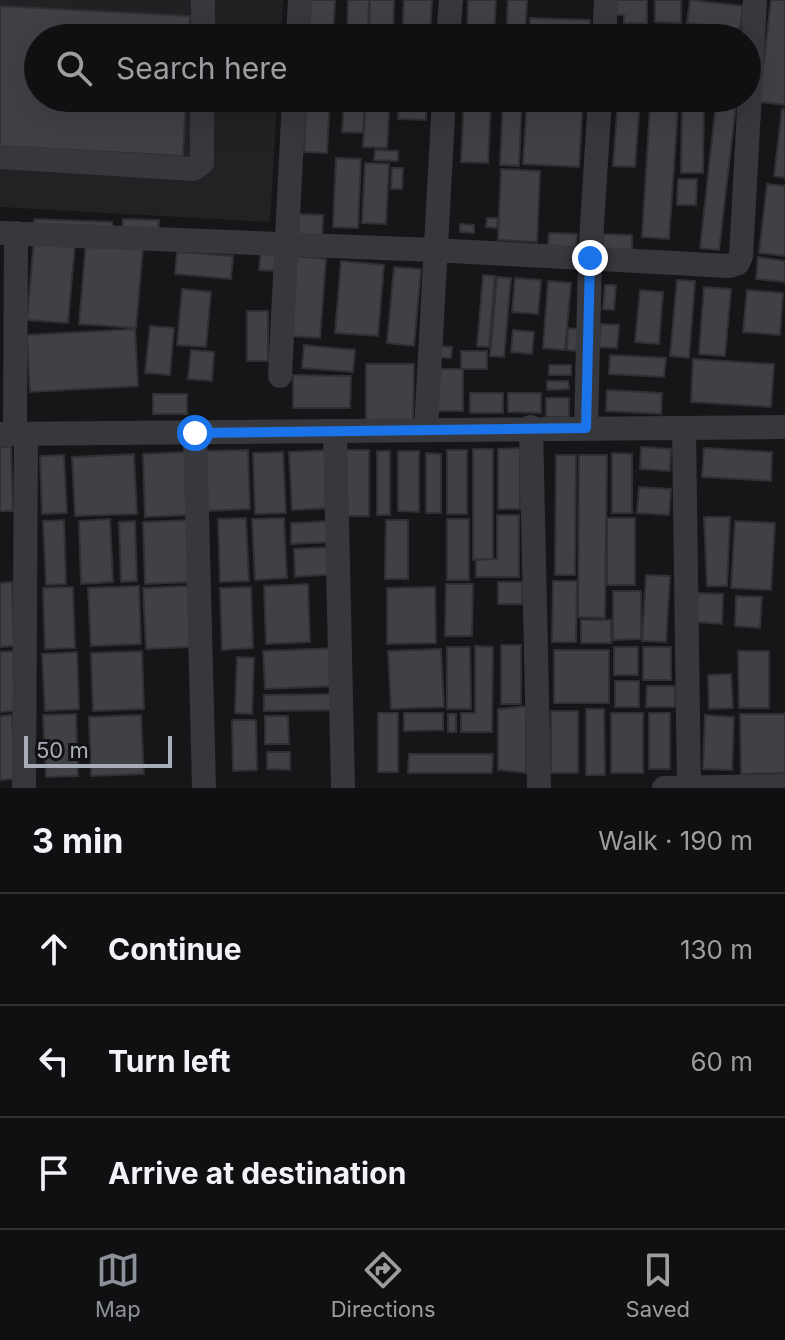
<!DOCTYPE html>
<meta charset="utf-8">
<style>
:root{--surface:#101012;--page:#19191b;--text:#f1f3f6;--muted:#9c9d9f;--line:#303032;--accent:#8c9099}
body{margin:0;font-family:Inter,sans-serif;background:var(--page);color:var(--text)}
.scale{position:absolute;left:24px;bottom:20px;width:148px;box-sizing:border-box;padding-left:8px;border:4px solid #a8adb8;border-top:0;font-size:22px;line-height:28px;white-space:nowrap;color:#a8adb8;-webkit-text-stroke:6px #111113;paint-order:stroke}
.stop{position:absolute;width:24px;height:24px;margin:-18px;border:6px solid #1a73e8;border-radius:50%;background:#fff}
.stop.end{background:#1a73e8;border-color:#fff;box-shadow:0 2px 8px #0008}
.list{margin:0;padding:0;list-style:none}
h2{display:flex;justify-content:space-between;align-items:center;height:104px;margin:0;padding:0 32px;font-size:34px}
h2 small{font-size:26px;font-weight:400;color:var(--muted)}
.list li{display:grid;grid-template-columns:52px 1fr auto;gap:24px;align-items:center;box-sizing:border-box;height:112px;padding:0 32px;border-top:2px solid var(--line)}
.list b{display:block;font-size:30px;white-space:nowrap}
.list em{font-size:26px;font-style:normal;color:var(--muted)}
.icon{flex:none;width:44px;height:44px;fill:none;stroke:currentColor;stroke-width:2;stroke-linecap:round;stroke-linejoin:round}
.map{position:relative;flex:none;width:785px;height:788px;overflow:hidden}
.search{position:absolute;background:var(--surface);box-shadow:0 8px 32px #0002;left:24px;right:24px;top:24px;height:88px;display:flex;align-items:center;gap:20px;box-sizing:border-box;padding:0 28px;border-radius:44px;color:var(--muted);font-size:30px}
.sheet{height:440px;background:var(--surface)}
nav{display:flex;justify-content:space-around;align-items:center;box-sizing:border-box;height:112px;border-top:2px solid var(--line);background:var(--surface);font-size:22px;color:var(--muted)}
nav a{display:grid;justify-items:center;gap:4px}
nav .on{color:var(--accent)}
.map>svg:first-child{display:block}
.built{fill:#222225}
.building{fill:#404145;stroke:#303034;stroke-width:2}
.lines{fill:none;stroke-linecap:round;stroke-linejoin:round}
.minor{stroke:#37383d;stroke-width:24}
.route{stroke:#1a73e8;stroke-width:10}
</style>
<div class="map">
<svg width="785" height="788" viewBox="0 0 785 788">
<rect width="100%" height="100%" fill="#161618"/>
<!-- built -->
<path class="built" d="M 0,0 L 283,0 L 281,38 L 38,38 L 38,98 L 277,98 L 270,222 L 0,207 Z"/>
<!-- building -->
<path class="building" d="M 311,0 L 335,0 L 333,38 L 309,38 Z
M 348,0 L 369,0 L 368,38 L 347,38 Z
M 370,0 L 394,0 L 393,38 L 369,38 Z
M 404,0 L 432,0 L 430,38 L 402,38 Z
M 468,0 L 496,0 L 494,38 L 467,38 Z
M 508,0 L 527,0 L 525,38 L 506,38 Z
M 614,0 L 647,0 L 647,24 L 624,23 L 624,15 L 614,15 Z
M 655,0 L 681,0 L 681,23 L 655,22 Z
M 690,0 L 743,6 L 740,29 L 687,23 Z
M 771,0 L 785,0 L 785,105 L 759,102 Z
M 0,6 L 190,16 L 189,38 L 38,38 L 38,98 L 186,98 L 183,156 L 0,146 Z
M 530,18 L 590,20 L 589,38 L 529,38 Z
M 650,26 L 682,26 L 682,38 L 650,38 Z
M 687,28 L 741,32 L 740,38 L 686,38 Z
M 306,98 L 330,98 L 327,153 L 304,152 Z
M 344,98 L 365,98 L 363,133 L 342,132 Z
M 366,98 L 390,98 L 387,148 L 363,147 Z
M 399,98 L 427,98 L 426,120 L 398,119 Z
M 464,98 L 491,98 L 488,163 L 461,162 Z
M 503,98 L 522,98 L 519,166 L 500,165 Z
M 527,99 L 583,101 L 579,167 L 523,164 Z
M 618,99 L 640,100 L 635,167 L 613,166 Z
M 682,101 L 704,101 L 703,173 L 681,173 Z
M 716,103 L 736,105 L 719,250 L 700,248 Z
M 650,106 L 678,108 L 669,239 L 642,237 Z
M 782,109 L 785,109 L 785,178 L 774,176 Z
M 375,150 L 398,151 L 398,161 L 374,160 Z
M 336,158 L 361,159 L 358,228 L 333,227 Z
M 365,163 L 389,164 L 386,224 L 362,223 Z
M 392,168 L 403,168 L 402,189 L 391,189 Z
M 501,169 L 540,171 L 537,242 L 498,240 Z
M 678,179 L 697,179 L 696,205 L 677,205 Z
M 767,184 L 785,186 L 785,256 L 759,253 Z
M 299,214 L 323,215 L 322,236 L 298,235 Z
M 487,218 L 498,218 L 497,228 L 486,227 Z
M 34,219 L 112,222 L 112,232 L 34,228 Z
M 123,219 L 159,220 L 158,233 L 122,232 Z
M 460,224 L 474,225 L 474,233 L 460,232 Z
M 549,233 L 577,234 L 576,247 L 548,246 Z
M 603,234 L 632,235 L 632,254 L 603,252 Z
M 34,240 L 75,244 L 68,323 L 27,320 Z
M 86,242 L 143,247 L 136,328 L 79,324 Z
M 261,251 L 280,253 L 278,271 L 259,270 Z
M 177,252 L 233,256 L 231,279 L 175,274 Z
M 296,256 L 326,259 L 320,338 L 289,336 Z
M 758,257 L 785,261 L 785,282 L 756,279 Z
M 341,261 L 384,265 L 378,336 L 335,333 Z
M 394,267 L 421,269 L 414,346 L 387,343 Z
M 483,275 L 495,276 L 489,347 L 477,346 Z
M 497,277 L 511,278 L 504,357 L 490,356 Z
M 515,278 L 541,280 L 538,314 L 512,312 Z
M 677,280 L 695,281 L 689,358 L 670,356 Z
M 548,281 L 571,283 L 565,350 L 543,348 Z
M 605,285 L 616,285 L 614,310 L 603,309 Z
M 704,287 L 731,289 L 725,356 L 699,354 Z
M 182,289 L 211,292 L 206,347 L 177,345 Z
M 640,290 L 663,292 L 659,344 L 635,342 Z
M 747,290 L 783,293 L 780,335 L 743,332 Z
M 247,311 L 268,311 L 268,361 L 247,361 Z
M 601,324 L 619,325 L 617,348 L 599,347 Z
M 150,326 L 174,328 L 170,375 L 145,373 Z
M 568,328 L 578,329 L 576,351 L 567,350 Z
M 135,329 L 138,386 L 30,392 L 27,335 Z
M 513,330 L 534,332 L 532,354 L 511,352 Z
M 304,345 L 355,350 L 353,372 L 302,368 Z
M 437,346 L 452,347 L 451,358 L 436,357 Z
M 191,350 L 214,352 L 212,381 L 188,379 Z
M 461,351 L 487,351 L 487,369 L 461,369 Z
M 610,355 L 666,358 L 664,377 L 609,374 Z
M 693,359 L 774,364 L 771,407 L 691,402 Z
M 366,364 L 414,364 L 413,421 L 366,421 Z
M 549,365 L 571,365 L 571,375 L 549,375 Z
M 434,369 L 463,369 L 463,411 L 434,411 Z
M 293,375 L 351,376 L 350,408 L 293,408 Z
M 547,381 L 568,381 L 569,389 L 547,390 Z
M 607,390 L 662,393 L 661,414 L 606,411 Z
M 470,393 L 503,393 L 503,413 L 470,413 Z
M 508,393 L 541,393 L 541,413 L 508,412 Z
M 153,394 L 187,394 L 187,414 L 153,414 Z
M 546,398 L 569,398 L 569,417 L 546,417 Z
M 11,446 L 13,511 L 0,511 L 0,447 Z
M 641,447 L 671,449 L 670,471 L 640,469 Z
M 520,448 L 520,509 L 498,509 L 498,449 Z
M 704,448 L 772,452 L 771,481 L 702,477 Z
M 473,449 L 493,449 L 493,559 L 473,560 Z
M 248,450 L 250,509 L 206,511 L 203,451 Z
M 328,450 L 330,508 L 292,510 L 289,452 Z
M 341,450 L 369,450 L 369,516 L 340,516 Z
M 447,450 L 467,450 L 467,514 L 447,514 Z
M 377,451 L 390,451 L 390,515 L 377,515 Z
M 398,451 L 419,451 L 419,512 L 398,511 Z
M 187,452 L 190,515 L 145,517 L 143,454 Z
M 283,452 L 286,513 L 255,514 L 253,453 Z
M 426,453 L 441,454 L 441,513 L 426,513 Z
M 612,453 L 632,454 L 632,513 L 612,513 Z
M 134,454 L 137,514 L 75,516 L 72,457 Z
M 64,455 L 67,513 L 42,514 L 40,456 Z
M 556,455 L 576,455 L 575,575 L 555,575 Z
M 579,455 L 607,455 L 605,618 L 578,617 Z
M 639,487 L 671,489 L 669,515 L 637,513 Z
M 497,515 L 519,515 L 519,577 L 476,577 L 476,559 L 497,559 Z
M 704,517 L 730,517 L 727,586 L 707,586 Z
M 246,518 L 249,581 L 220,582 L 218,519 Z
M 284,518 L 287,578 L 255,580 L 252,519 Z
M 607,518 L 635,518 L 635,585 L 607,585 Z
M 110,519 L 113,582 L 81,584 L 79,521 Z
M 447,519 L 469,519 L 469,580 L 447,580 Z
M 64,520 L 66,584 L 46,585 L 43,521 Z
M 191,520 L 193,582 L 145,584 L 143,522 Z
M 386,520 L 408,520 L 408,579 L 385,579 Z
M 135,521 L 137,581 L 121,582 L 119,522 Z
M 331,521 L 332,542 L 291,544 L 291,523 Z
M 735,521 L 775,523 L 771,590 L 731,588 Z
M 335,547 L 337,574 L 295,577 L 294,549 Z
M 646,575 L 670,576 L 666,642 L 642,641 Z
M 553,581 L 577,581 L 576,642 L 552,642 Z
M 12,582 L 14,646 L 0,647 L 0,583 Z
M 498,582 L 522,582 L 522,604 L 498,604 Z
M 308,584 L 310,642 L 266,644 L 264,586 Z
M 446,584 L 473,584 L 472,636 L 445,636 Z
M 139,586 L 141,644 L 91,646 L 88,588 Z
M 189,586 L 192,647 L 146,649 L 143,588 Z
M 73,587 L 75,648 L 45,649 L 43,588 Z
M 251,587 L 253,648 L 222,650 L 220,588 Z
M 435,587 L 436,643 L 387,644 L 387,588 Z
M 613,591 L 641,591 L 641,639 L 613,640 Z
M 698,593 L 723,594 L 722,624 L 696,622 Z
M 736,596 L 762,597 L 760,628 L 735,626 Z
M 581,620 L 611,620 L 611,643 L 581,643 Z
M 501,645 L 521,645 L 521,704 L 501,704 Z
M 475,646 L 493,647 L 492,732 L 461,732 L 461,713 L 475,713 Z
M 447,647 L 470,647 L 471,709 L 447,709 Z
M 614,647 L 638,647 L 638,675 L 614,675 Z
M 643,647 L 671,647 L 671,680 L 643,680 Z
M 337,648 L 338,686 L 265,689 L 263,651 Z
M 441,649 L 444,707 L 391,709 L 388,651 Z
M 554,650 L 609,650 L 609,703 L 554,703 Z
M 13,651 L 15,711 L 0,712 L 0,652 Z
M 142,651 L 144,709 L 93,711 L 91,653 Z
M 738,651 L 769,651 L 769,708 L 739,708 Z
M 77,652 L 79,709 L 45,711 L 42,654 Z
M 237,657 L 254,658 L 252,714 L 235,713 Z
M 731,674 L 733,708 L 709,709 L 708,675 Z
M 615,681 L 639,681 L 639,707 L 615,707 Z
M 647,686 L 675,686 L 675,707 L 646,707 Z
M 340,694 L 340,710 L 264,711 L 264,695 Z
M 526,706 L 526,773 L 498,770 L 498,709 Z
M 586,709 L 604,709 L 605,775 L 586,775 Z
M 551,711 L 578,711 L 578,773 L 551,773 Z
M 378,713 L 398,713 L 398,772 L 378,772 Z
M 404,713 L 443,713 L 443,730 L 404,731 Z
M 611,713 L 643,713 L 643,773 L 611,773 Z
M 649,713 L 670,713 L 670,769 L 649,769 Z
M 76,714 L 78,776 L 46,777 L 43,715 Z
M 448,714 L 456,714 L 456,732 L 448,732 Z
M 740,714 L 785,714 L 785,773 L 741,774 Z
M 12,715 L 15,779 L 0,780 L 0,716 Z
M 141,715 L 144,774 L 91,776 L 89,717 Z
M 705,715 L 734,717 L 732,770 L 703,769 Z
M 265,716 L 288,716 L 289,744 L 265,744 Z
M 232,720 L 256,720 L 257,770 L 233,771 Z
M 267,752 L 290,752 L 290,770 L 267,769 Z
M 409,754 L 493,754 L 492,773 L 408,773 Z"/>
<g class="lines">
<!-- minor -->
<path class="minor" d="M 203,38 L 203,0
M 298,38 L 300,0
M 448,38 L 451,0
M 604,38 L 606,0
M 0,157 L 193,169 L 202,163 L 202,98
M 0,233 L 434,250 L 729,266 L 738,263 L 741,256 L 755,0
M 280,376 L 294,98
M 531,427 L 539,788
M 586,428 L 590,258 L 600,98
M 426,429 L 444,98
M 684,430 L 689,788
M 335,432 L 343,788
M 195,433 L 204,788
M 0,434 L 785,427
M 15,434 L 16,233
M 24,788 L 26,434
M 664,788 L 785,786"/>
</g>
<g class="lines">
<!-- route -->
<path class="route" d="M 195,433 L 586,428 L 590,258"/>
</g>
</svg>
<div class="scale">50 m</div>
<div class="stop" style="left:195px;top:433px"></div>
<div class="stop end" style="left:590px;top:258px"></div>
<div class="search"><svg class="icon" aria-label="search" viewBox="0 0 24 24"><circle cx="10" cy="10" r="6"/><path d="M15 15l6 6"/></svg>Search here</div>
</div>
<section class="sheet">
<h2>3 min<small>Walk · 190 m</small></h2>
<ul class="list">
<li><svg class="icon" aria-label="ahead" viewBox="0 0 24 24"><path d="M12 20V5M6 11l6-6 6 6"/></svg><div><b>Continue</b></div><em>130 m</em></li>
<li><svg class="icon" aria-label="left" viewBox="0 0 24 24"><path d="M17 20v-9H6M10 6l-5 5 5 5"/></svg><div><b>Turn left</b></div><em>60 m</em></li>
<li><svg class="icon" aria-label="arrive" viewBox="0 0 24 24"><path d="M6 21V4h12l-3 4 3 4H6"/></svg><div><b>Arrive at destination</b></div></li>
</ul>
</section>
<nav>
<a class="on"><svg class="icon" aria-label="map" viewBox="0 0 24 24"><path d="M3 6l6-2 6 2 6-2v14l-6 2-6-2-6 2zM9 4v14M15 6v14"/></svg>Map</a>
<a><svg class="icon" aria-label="directions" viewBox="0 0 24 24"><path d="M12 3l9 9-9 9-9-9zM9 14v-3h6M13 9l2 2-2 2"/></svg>Directions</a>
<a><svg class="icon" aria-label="saved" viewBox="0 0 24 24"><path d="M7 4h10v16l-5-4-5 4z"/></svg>Saved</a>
</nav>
